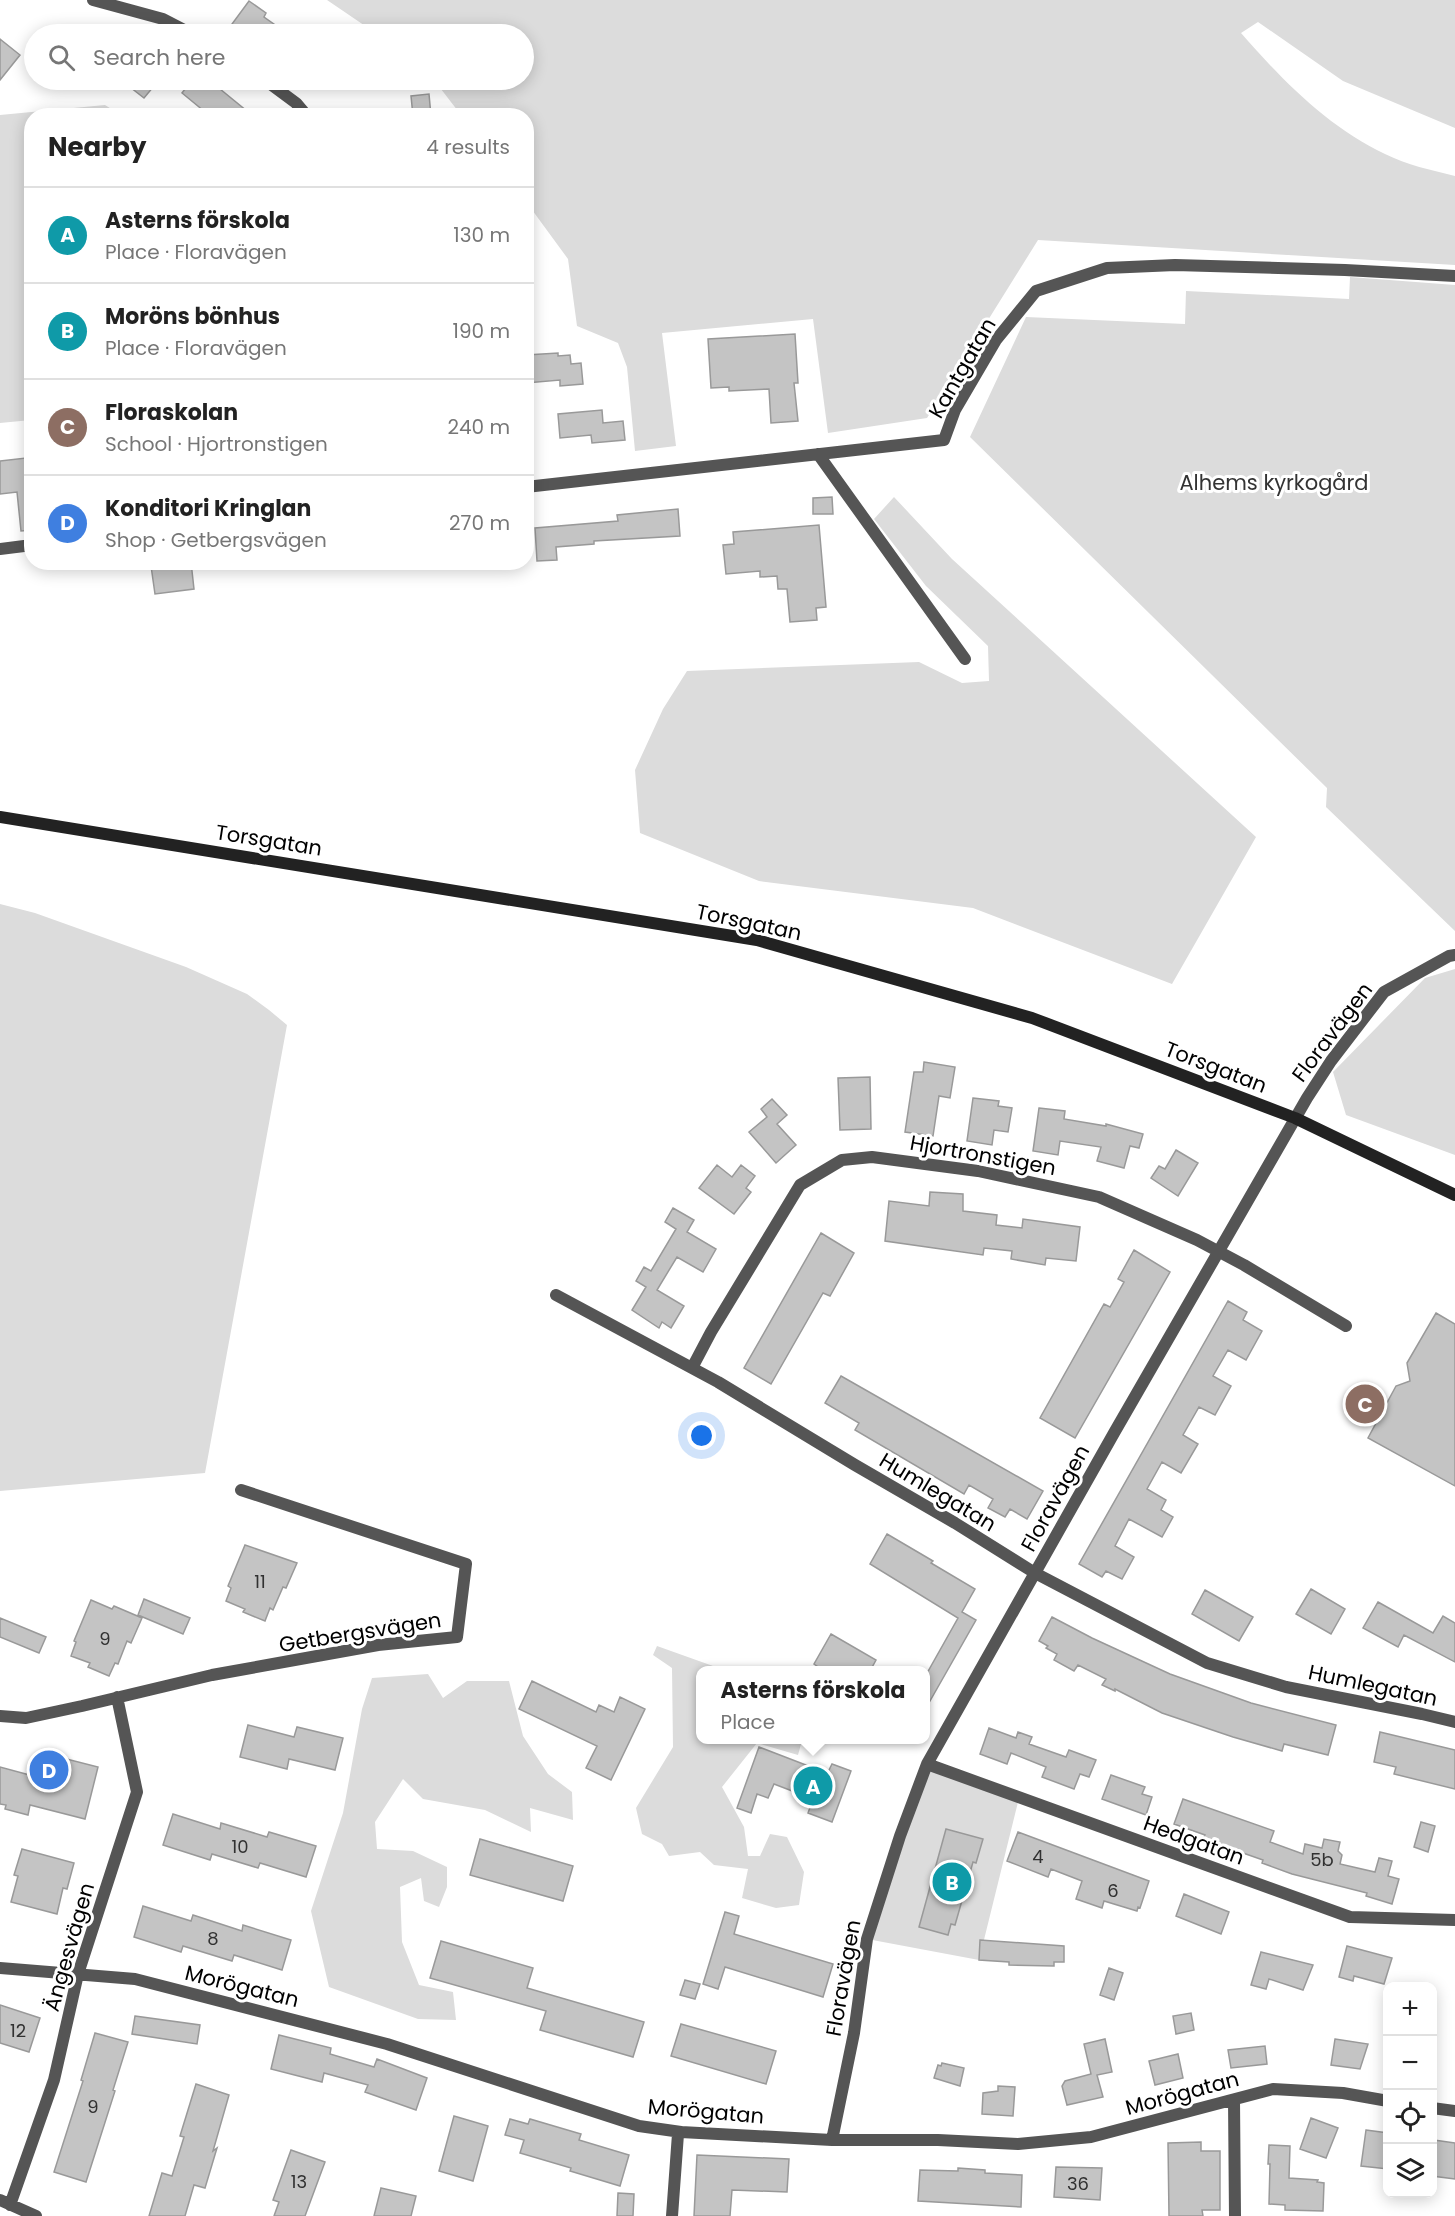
<!DOCTYPE html>
<meta charset="utf-8">
<style>
:root{--surface:#fff;--page:#f6f6f6;--text:#222;--muted:#767676;--line:#e0e0e0;--accent:#000}
body{margin:0;font-family:Poppins,sans-serif;background:var(--page);color:var(--text)}
.controls{position:absolute;right:18px;bottom:18px;display:grid;overflow:hidden;border-radius:12px;box-shadow:0 3px 15px #0003}
.controls button{width:54px;height:54px;display:grid;place-items:center;padding:0;border:0;border-bottom:2px solid var(--line);background:var(--surface);color:var(--text);font:30px sans-serif}
.you{position:absolute;left:702px;top:1436px;width:21px;height:21px;margin:-15px;border:4px solid #fff;border-radius:50%;background:#1a73e8;box-shadow:0 0 0 9px #1a73e833}
.badge{display:grid;place-items:center;width:39px;height:39px;border-radius:50%;background:var(--accent);color:#fff;font-size:20px;font-weight:700}
.pin{position:absolute;translate:-50% -50%;border:3px solid #fff;box-shadow:0 2px 6px #0006}
.popup{position:absolute;left:696px;top:1666px;width:234px;height:78px;box-sizing:border-box;display:grid;place-content:center;border-radius:12px;background:var(--surface);filter:drop-shadow(0 2px 4px #0005);font-size:20px;white-space:nowrap;color:var(--muted)}
.popup b{font-size:22px;color:var(--text)}
.popup::after{content:'';position:absolute;left:50%;top:100%;margin-left:-12px;border:12px solid transparent;border-top-color:var(--surface)}
.list{margin:0;padding:0;list-style:none}
h2{display:flex;justify-content:space-between;align-items:center;height:78px;margin:0;padding:0 24px;font-size:26px}
h2 small{font-size:20px;font-weight:400;color:var(--muted)}
.list li{display:grid;grid-template-columns:39px 1fr auto;gap:18px;align-items:center;box-sizing:border-box;height:96px;padding:0 24px;border-top:2px solid var(--line)}
.list b{display:block;font-size:22px;white-space:nowrap}
.list p{margin:0;font-size:20px;white-space:nowrap;color:var(--muted)}
.list em{font-size:20px;font-style:normal;color:var(--muted)}
.icon{flex:none;width:33px;height:33px;fill:none;stroke:currentColor;stroke-width:2;stroke-linecap:round;stroke-linejoin:round}
.map{position:relative;flex:none;width:1455px;height:2216px;overflow:hidden}
.search{position:absolute;background:var(--surface);box-shadow:0 3px 15px #0003;left:24px;top:24px;width:510px;height:66px;display:flex;align-items:center;gap:15px;box-sizing:border-box;padding:0 21px;border-radius:33px;color:var(--muted);font-size:22px}
.panel{position:absolute;background:var(--surface);box-shadow:0 3px 15px #0003;left:24px;top:108px;width:510px;height:462px;border-radius:24px}
.map>svg:first-child{display:block}
.green{fill:#dcdcdc}
.building{fill:#c4c4c4;stroke:#999;stroke-width:1.5}
.lines{fill:none;stroke-linecap:round;stroke-linejoin:round}
.street{stroke:#555;stroke-width:12}
.secondary{stroke:#222;stroke-width:12}
.labels{text-anchor:middle;dominant-baseline:central;stroke-width:6;stroke-linejoin:round;paint-order:stroke}
.number-label{font-size:18px;fill:#313131}
.street-label{font-size:21px;fill:#000;stroke:#fff}
.park-label{font-size:21px;fill:#333;stroke:#fff}
</style>
<div class="map">
<svg width="1455" height="2216" viewBox="0 0 1455 2216">
<rect width="100%" height="100%" fill="#fff"/>
<!-- green -->
<path class="green" d="M 327,0 L 1455,0 L 1455,128 L 1343,81 L 1258,22 L 1241,33 C 1281,79 1329,128 1385,154 C 1407,165 1431,170 1455,176 L 1455,265 L 1038,240 L 927,418 L 828,433 L 813,319 L 662,333 L 676,446 L 635,451 L 627,367 L 618,343 L 577,326 L 568,259 L 527,203 L 526,116 L 461,115 L 434,80 L 524,80 L 524,34 L 377,34 Z
M 105,105 L 121,115 L 32,116 L 31,420 L 0,423 L 0,115 Z
M 1350,277 L 1455,285 L 1455,931 L 1326,807 L 1327,788 L 970,437 L 1026,317 L 1185,324 L 1186,291 L 1349,299 Z
M 894,497 L 952,559 L 1256,837 L 1172,984 L 973,908 L 759,881 L 640,833 L 635,770 L 663,709 L 687,671 L 919,662 L 962,683 L 989,681 L 988,646 L 926,586 L 874,519 Z
M 0,904 L 35,913 L 186,967 L 247,994 L 269,1010 L 287,1025 L 205,1473 L 0,1491 Z
M 1455,969 L 1455,1155 L 1346,1115 L 1333,1072 L 1425,978 Z
M 657,1646 L 713,1666 L 719,1670 L 700,1670 L 700,1740 L 798,1740 L 801,1744 L 798,1755 L 757,1743 L 722,1787 L 744,1827 L 748,1856 L 760,1856 L 770,1834 L 787,1837 L 804,1872 L 799,1905 L 776,1908 L 742,1898 L 748,1869 L 714,1865 L 700,1852 L 669,1856 L 662,1844 L 642,1834 L 636,1808 L 673,1747 L 672,1668 L 653,1655 Z
M 428,1674 L 443,1698 L 467,1681 L 509,1681 L 523,1736 L 548,1774 L 572,1792 L 573,1820 L 530,1808 L 531,1832 L 485,1810 L 423,1799 L 403,1779 L 375,1822 L 377,1849 L 413,1851 L 447,1867 L 447,1887 L 439,1907 L 424,1901 L 421,1878 L 400,1887 L 402,1942 L 419,1985 L 453,1992 L 456,2020 L 418,2019 L 329,1987 L 311,1911 L 343,1813 L 362,1709 L 372,1678 Z
M 927,1764 L 1019,1798 L 979,1960 L 867,1939 Z"/>
<!-- building -->
<path class="building" d="M 249,1 L 266,13 L 264,17 L 288,34 L 247,34 L 232,24 Z
M 0,39 L 20,55 L 0,80 Z
M 121,80 L 159,80 L 144,98 Z
M 192,80 L 209,80 L 253,116 L 210,116 L 182,93 Z
M 429,94 L 431,116 L 413,116 L 411,96 Z
M 795,334 L 798,383 L 794,383 L 798,421 L 771,423 L 769,389 L 729,391 L 729,387 L 711,388 L 708,339 Z
M 558,353 L 558,356 L 570,355 L 571,364 L 581,363 L 583,384 L 560,386 L 560,380 L 526,383 L 526,355 Z
M 602,410 L 603,423 L 623,421 L 625,440 L 592,443 L 591,435 L 560,438 L 558,414 Z
M 26,458 L 27,465 L 30,464 L 32,469 L 32,530 L 21,531 L 17,492 L 0,494 L 0,461 Z
M 832,497 L 833,514 L 813,514 L 813,498 Z
M 678,509 L 680,536 L 594,541 L 594,544 L 556,547 L 557,560 L 537,561 L 535,528 L 618,521 L 617,515 Z
M 819,525 L 826,607 L 816,608 L 817,620 L 790,622 L 787,589 L 778,589 L 777,576 L 760,577 L 760,571 L 726,574 L 723,545 L 734,544 L 733,532 Z
M 178,562 L 191,562 L 194,589 L 155,594 L 151,566 Z
M 924,1062 L 955,1067 L 950,1098 L 939,1096 L 933,1136 L 905,1132 L 914,1072 L 923,1072 Z
M 870,1077 L 871,1129 L 840,1130 L 838,1078 Z
M 973,1098 L 999,1101 L 998,1106 L 1012,1108 L 1008,1132 L 994,1130 L 992,1145 L 967,1141 Z
M 772,1099 L 787,1115 L 777,1124 L 796,1145 L 776,1163 L 749,1132 L 767,1117 L 761,1109 Z
M 1039,1108 L 1065,1111 L 1064,1119 L 1106,1126 L 1106,1124 L 1143,1134 L 1139,1148 L 1130,1146 L 1124,1168 L 1097,1161 L 1101,1147 L 1060,1141 L 1058,1155 L 1033,1151 Z
M 1176,1150 L 1198,1163 L 1178,1196 L 1151,1178 L 1159,1166 L 1165,1169 Z
M 717,1165 L 732,1177 L 741,1165 L 755,1176 L 746,1188 L 751,1192 L 734,1214 L 699,1188 Z
M 930,1192 L 963,1194 L 963,1211 L 997,1215 L 996,1225 L 1022,1228 L 1023,1219 L 1080,1227 L 1076,1261 L 1046,1258 L 1045,1265 L 1011,1259 L 1012,1251 L 984,1248 L 983,1255 L 885,1241 L 889,1201 L 929,1206 Z
M 673,1208 L 694,1220 L 687,1232 L 716,1249 L 703,1272 L 677,1257 L 657,1290 L 684,1306 L 671,1328 L 662,1322 L 659,1328 L 632,1310 L 646,1287 L 636,1281 L 644,1267 L 651,1271 L 676,1229 L 665,1222 Z
M 821,1233 L 854,1253 L 830,1296 L 823,1293 L 771,1384 L 744,1368 Z
M 1134,1250 L 1170,1272 L 1075,1438 L 1040,1418 L 1104,1304 L 1110,1307 L 1124,1282 L 1118,1279 Z
M 1228,1301 L 1247,1312 L 1243,1320 L 1262,1331 L 1246,1360 L 1228,1350 L 1213,1376 L 1231,1386 L 1215,1415 L 1199,1407 L 1183,1435 L 1198,1444 L 1181,1473 L 1162,1462 L 1147,1489 L 1166,1500 L 1161,1510 L 1173,1517 L 1162,1537 L 1129,1519 L 1115,1546 L 1134,1557 L 1122,1579 L 1106,1571 L 1102,1577 L 1079,1564 Z
M 1436,1313 L 1455,1324 L 1455,1486 L 1368,1438 L 1396,1386 L 1410,1381 L 1407,1363 Z
M 841,1376 L 1043,1491 L 1027,1519 L 1010,1509 L 1005,1517 L 988,1508 L 993,1499 L 969,1485 L 964,1494 L 855,1430 L 859,1423 L 825,1403 Z
M 887,1534 L 933,1561 L 931,1563 L 975,1589 L 962,1612 L 976,1620 L 926,1708 L 926,1675 L 958,1618 L 870,1564 Z
M 245,1545 L 297,1563 L 286,1588 L 283,1587 L 273,1610 L 270,1608 L 265,1621 L 243,1612 L 245,1609 L 226,1601 L 231,1588 L 228,1586 Z
M 1311,1589 L 1345,1609 L 1331,1634 L 1296,1614 Z
M 1205,1590 L 1253,1617 L 1239,1641 L 1192,1614 Z
M 144,1599 L 190,1618 L 183,1634 L 138,1615 Z
M 91,1600 L 112,1609 L 114,1606 L 142,1618 L 131,1643 L 127,1641 L 118,1664 L 115,1663 L 109,1676 L 88,1667 L 90,1663 L 71,1656 L 76,1642 L 74,1641 Z
M 1378,1602 L 1433,1633 L 1443,1616 L 1455,1623 L 1455,1662 L 1404,1635 L 1398,1647 L 1363,1628 Z
M 1052,1617 L 1092,1638 L 1170,1674 L 1251,1703 L 1336,1725 L 1328,1755 L 1284,1744 L 1282,1751 L 1233,1737 L 1162,1713 L 1115,1689 L 1115,1691 L 1102,1685 L 1106,1679 L 1078,1665 L 1074,1671 L 1054,1660 L 1057,1654 L 1046,1648 L 1048,1646 L 1039,1641 Z
M 0,1618 L 46,1637 L 39,1653 L 0,1637 Z
M 831,1634 L 876,1660 L 870,1671 L 824,1671 L 814,1664 Z
M 532,1681 L 596,1712 L 599,1705 L 614,1712 L 620,1697 L 645,1709 L 611,1780 L 586,1768 L 597,1746 L 519,1709 Z
M 248,1725 L 294,1737 L 297,1727 L 343,1738 L 335,1770 L 289,1759 L 287,1769 L 240,1757 Z
M 989,1728 L 1016,1738 L 1018,1732 L 1032,1737 L 1029,1744 L 1066,1757 L 1069,1750 L 1096,1760 L 1089,1777 L 1080,1774 L 1074,1789 L 1042,1777 L 1046,1767 L 1011,1753 L 1007,1764 L 980,1754 Z
M 1380,1732 L 1455,1750 L 1455,1789 L 1394,1774 L 1396,1767 L 1374,1762 Z
M 759,1747 L 824,1772 L 828,1772 L 832,1764 L 851,1771 L 832,1822 L 808,1813 L 813,1799 L 774,1784 L 768,1798 L 757,1794 L 751,1813 L 737,1808 Z
M 43,1753 L 98,1767 L 85,1819 L 30,1805 L 28,1815 L 5,1809 L 6,1805 L 0,1804 L 0,1767 L 37,1777 Z
M 1111,1775 L 1145,1787 L 1142,1794 L 1152,1797 L 1146,1815 L 1102,1799 Z
M 1183,1799 L 1274,1831 L 1270,1842 L 1303,1854 L 1305,1844 L 1322,1848 L 1324,1839 L 1340,1842 L 1338,1851 L 1342,1855 L 1340,1864 L 1375,1872 L 1379,1858 L 1392,1861 L 1388,1876 L 1399,1879 L 1392,1904 L 1366,1896 L 1367,1893 L 1292,1874 L 1262,1863 L 1263,1860 L 1203,1839 L 1205,1835 L 1174,1824 Z
M 173,1814 L 220,1829 L 221,1823 L 267,1837 L 269,1832 L 316,1846 L 306,1877 L 260,1863 L 258,1868 L 212,1854 L 210,1860 L 163,1845 Z
M 1421,1822 L 1435,1826 L 1428,1852 L 1414,1847 Z
M 946,1829 L 983,1839 L 976,1863 L 973,1862 L 955,1925 L 951,1924 L 948,1935 L 919,1927 Z
M 1018,1832 L 1149,1881 L 1140,1908 L 1138,1907 L 1137,1911 L 1104,1901 L 1102,1908 L 1076,1899 L 1082,1881 L 1051,1869 L 1048,1877 L 1007,1861 Z
M 480,1839 L 573,1866 L 563,1901 L 470,1875 Z
M 22,1849 L 74,1863 L 67,1889 L 63,1888 L 57,1914 L 11,1902 L 18,1876 L 14,1875 Z
M 1184,1894 L 1229,1912 L 1221,1934 L 1176,1916 Z
M 143,1906 L 191,1921 L 193,1915 L 242,1931 L 243,1925 L 291,1940 L 282,1970 L 234,1955 L 232,1961 L 183,1946 L 181,1952 L 134,1937 Z
M 725,1912 L 739,1916 L 734,1934 L 833,1964 L 823,1997 L 725,1967 L 718,1989 L 703,1984 Z
M 980,1940 L 1064,1946 L 1064,1962 L 1054,1962 L 1054,1966 L 1009,1965 L 1009,1962 L 979,1960 Z
M 441,1941 L 533,1968 L 527,1988 L 644,2022 L 633,2057 L 540,2030 L 546,2011 L 430,1978 Z
M 1347,1946 L 1392,1958 L 1384,1984 L 1354,1976 L 1353,1981 L 1339,1977 Z
M 1261,1952 L 1313,1965 L 1303,1990 L 1269,1979 L 1266,1989 L 1251,1985 Z
M 1109,1968 L 1123,1973 L 1114,2000 L 1100,1995 Z
M 685,1980 L 700,1984 L 695,1999 L 680,1995 Z
M 0,2005 L 40,2018 L 29,2052 L 0,2043 Z
M 1191,2013 L 1194,2030 L 1176,2034 L 1173,2016 Z
M 135,2016 L 200,2025 L 197,2044 L 132,2034 Z
M 681,2024 L 776,2051 L 766,2084 L 671,2056 Z
M 95,2033 L 128,2042 L 113,2090 L 115,2091 L 86,2182 L 54,2172 L 83,2081 L 81,2080 Z
M 279,2035 L 331,2048 L 330,2054 L 374,2067 L 377,2059 L 427,2078 L 416,2110 L 365,2092 L 368,2085 L 324,2073 L 322,2082 L 271,2069 Z
M 1105,2039 L 1112,2072 L 1097,2075 L 1103,2097 L 1067,2105 L 1062,2086 L 1065,2081 L 1091,2074 L 1084,2044 Z
M 1335,2039 L 1368,2044 L 1360,2069 L 1331,2065 Z
M 1265,2046 L 1267,2064 L 1231,2068 L 1228,2050 Z
M 1178,2054 L 1183,2078 L 1155,2085 L 1149,2061 Z
M 942,2063 L 964,2068 L 960,2086 L 934,2078 L 938,2065 L 941,2066 Z
M 196,2084 L 229,2095 L 213,2151 L 217,2148 L 205,2188 L 194,2185 L 185,2216 L 149,2216 L 162,2173 L 172,2176 L 184,2137 L 180,2136 Z
M 998,2086 L 1015,2087 L 1013,2116 L 982,2114 L 983,2093 L 998,2091 Z
M 454,2116 L 488,2126 L 473,2181 L 439,2171 Z
M 1311,2118 L 1338,2128 L 1326,2158 L 1300,2149 Z
M 510,2119 L 528,2124 L 530,2119 L 581,2134 L 579,2140 L 629,2155 L 620,2186 L 570,2171 L 571,2168 L 520,2153 L 524,2140 L 505,2135 Z
M 1366,2130 L 1388,2133 L 1388,2169 L 1361,2166 Z
M 1434,2140 L 1455,2143 L 1455,2179 L 1432,2176 Z
M 1201,2142 L 1201,2151 L 1220,2151 L 1220,2210 L 1202,2210 L 1203,2216 L 1169,2216 L 1168,2143 Z
M 1269,2145 L 1290,2146 L 1289,2178 L 1318,2180 L 1317,2182 L 1324,2183 L 1323,2211 L 1285,2210 L 1285,2205 L 1269,2204 L 1270,2164 L 1268,2164 Z
M 291,2150 L 325,2162 L 305,2216 L 274,2216 L 279,2202 L 273,2200 Z
M 697,2155 L 789,2159 L 787,2192 L 732,2190 L 730,2216 L 694,2216 Z
M 1056,2167 L 1102,2168 L 1100,2200 L 1054,2197 Z
M 958,2168 L 985,2170 L 985,2173 L 1022,2175 L 1021,2207 L 918,2201 L 920,2170 L 958,2171 Z
M 381,2188 L 416,2196 L 411,2216 L 374,2216 Z
M 618,2193 L 634,2194 L 633,2216 L 617,2216 Z"/>
<g class="lines">
<!-- street -->
<path class="street" d="M 93,0 L 163,19 L 192,34
M 265,80 L 296,103 L 307,116
M 818,454 L 965,659
M 526,487 L 944,440 L 955,410 L 996,340 L 1036,291 L 1107,268 L 1175,265 L 1345,270 L 1455,276
M 0,549 L 32,545
M 556,1295 L 718,1382 L 855,1465 L 955,1523 L 1035,1573 L 1207,1663 L 1286,1687 L 1422,1714 L 1455,1722
M 692,1368 L 711,1332 L 800,1185 L 842,1160 L 872,1157 L 978,1171 L 1099,1197 L 1197,1240 L 1244,1265 L 1346,1326
M 0,1716 L 26,1718 L 82,1706 L 212,1675 L 378,1645 L 457,1637 L 466,1564 L 241,1490
M 927,1764 L 1350,1917 L 1455,1920
M 0,1968 L 135,1979 L 387,2044 L 639,2126 L 681,2132 L 832,2140 L 938,2140 L 1018,2144 L 1091,2137 L 1273,2089 L 1343,2093 L 1388,2101
M 1234,2100 L 1235,2216
M 1432,2108 L 1455,2111
M 832,2140 L 854,2033 L 867,1939 L 900,1836 L 927,1764 L 1114,1433 L 1307,1098 L 1331,1061 L 1384,992 L 1449,956 L 1455,955
M 0,2200 L 36,2216
M 10,2205 L 54,2080 L 78,1974 L 137,1792 L 117,1697
M 672,2216 L 678,2134 L 681,2132"/>
<!-- secondary -->
<path class="secondary" d="M 0,817 L 757,940 L 1032,1018 L 1295,1118 L 1455,1195"/>
</g>
<g class="labels">
<!-- number labels -->
<g class="number-label">
<text x="260" y="1581">11</text>
<text x="105" y="1638">9</text>
<text x="240" y="1846">10</text>
<text x="1038" y="1856">4</text>
<text x="1322" y="1859">5b</text>
<text x="1113" y="1890">6</text>
<text x="213" y="1938">8</text>
<text x="18" y="2030">12</text>
<text x="93" y="2106">9</text>
<text x="299" y="2181">13</text>
<text x="1078" y="2183">36</text>
</g>
<!-- street labels -->
<g class="street-label">
<text transform="translate(962 368) rotate(-60)">Kantgatan</text>
<text transform="translate(269 840) rotate(9)">Torsgatan</text>
<text transform="translate(749 922) rotate(12)">Torsgatan</text>
<text transform="translate(1332 1032) rotate(-53)">Floravägen</text>
<text transform="translate(1216 1067) rotate(21)">Torsgatan</text>
<text transform="translate(983 1155) rotate(10)">Hjortronstigen</text>
<text transform="translate(938 1492) rotate(31)">Humlegatan</text>
<text transform="translate(1055 1498) rotate(-61)">Floravägen</text>
<text transform="translate(360 1632) rotate(-9)">Getbergsvägen</text>
<text transform="translate(1373 1685) rotate(12)">Humlegatan</text>
<text transform="translate(1194 1840) rotate(20)">Hedgatan</text>
<text transform="translate(69 1947) rotate(-74)">Ängesvägen</text>
<text transform="translate(843 1978) rotate(-80)">Floravägen</text>
<text transform="translate(242 1986) rotate(14)">Morögatan</text>
<text transform="translate(1182 2093) rotate(-15)">Morögatan</text>
<text transform="translate(706 2111) rotate(5)">Morögatan</text>
</g>
<!-- park labels -->
<g class="park-label">
<text x="1274" y="482">Alhems kyrkogård</text>
</g>
</g>
</svg>
<div class="controls">
<button>+</button>
<button>−</button>
<button><svg class="icon" aria-label="locate" viewBox="0 0 24 24"><circle cx="12" cy="12" r="6"/><path d="M12 2v4M12 18v4M2 12h4M18 12h4"/></svg></button>
<button><svg class="icon" aria-label="layers" viewBox="0 0 24 24"><path d="M12 4l9 5-9 5-9-5zM3 14l9 5 9-5"/></svg></button>
</div>
<div class="you"></div>
<div class="pin badge" style="left:813px;top:1786px;background:#0f9aa8">A</div>
<div class="popup"><b>Asterns förskola</b>Place</div>
<div class="pin badge" style="left:952px;top:1882px;background:#0f9aa8">B</div>
<div class="pin badge" style="left:1365px;top:1404px;background:#8d6e63">C</div>
<div class="pin badge" style="left:49px;top:1770px;background:#3f7fe0">D</div>
<div class="search"><svg class="icon" aria-label="search" viewBox="0 0 24 24"><circle cx="10" cy="10" r="6"/><path d="M15 15l6 6"/></svg>Search here</div>
<section class="panel">
<h2>Nearby<small>4 results</small></h2>
<ul class="list">
<li><span class="badge" style="background:#0f9aa8">A</span><div><b>Asterns förskola</b><p>Place · Floravägen</p></div><em>130 m</em></li>
<li><span class="badge" style="background:#0f9aa8">B</span><div><b>Moröns bönhus</b><p>Place · Floravägen</p></div><em>190 m</em></li>
<li><span class="badge" style="background:#8d6e63">C</span><div><b>Floraskolan</b><p>School · Hjortronstigen</p></div><em>240 m</em></li>
<li><span class="badge" style="background:#3f7fe0">D</span><div><b>Konditori Kringlan</b><p>Shop · Getbergsvägen</p></div><em>270 m</em></li>
</ul>
</section>
</div>
